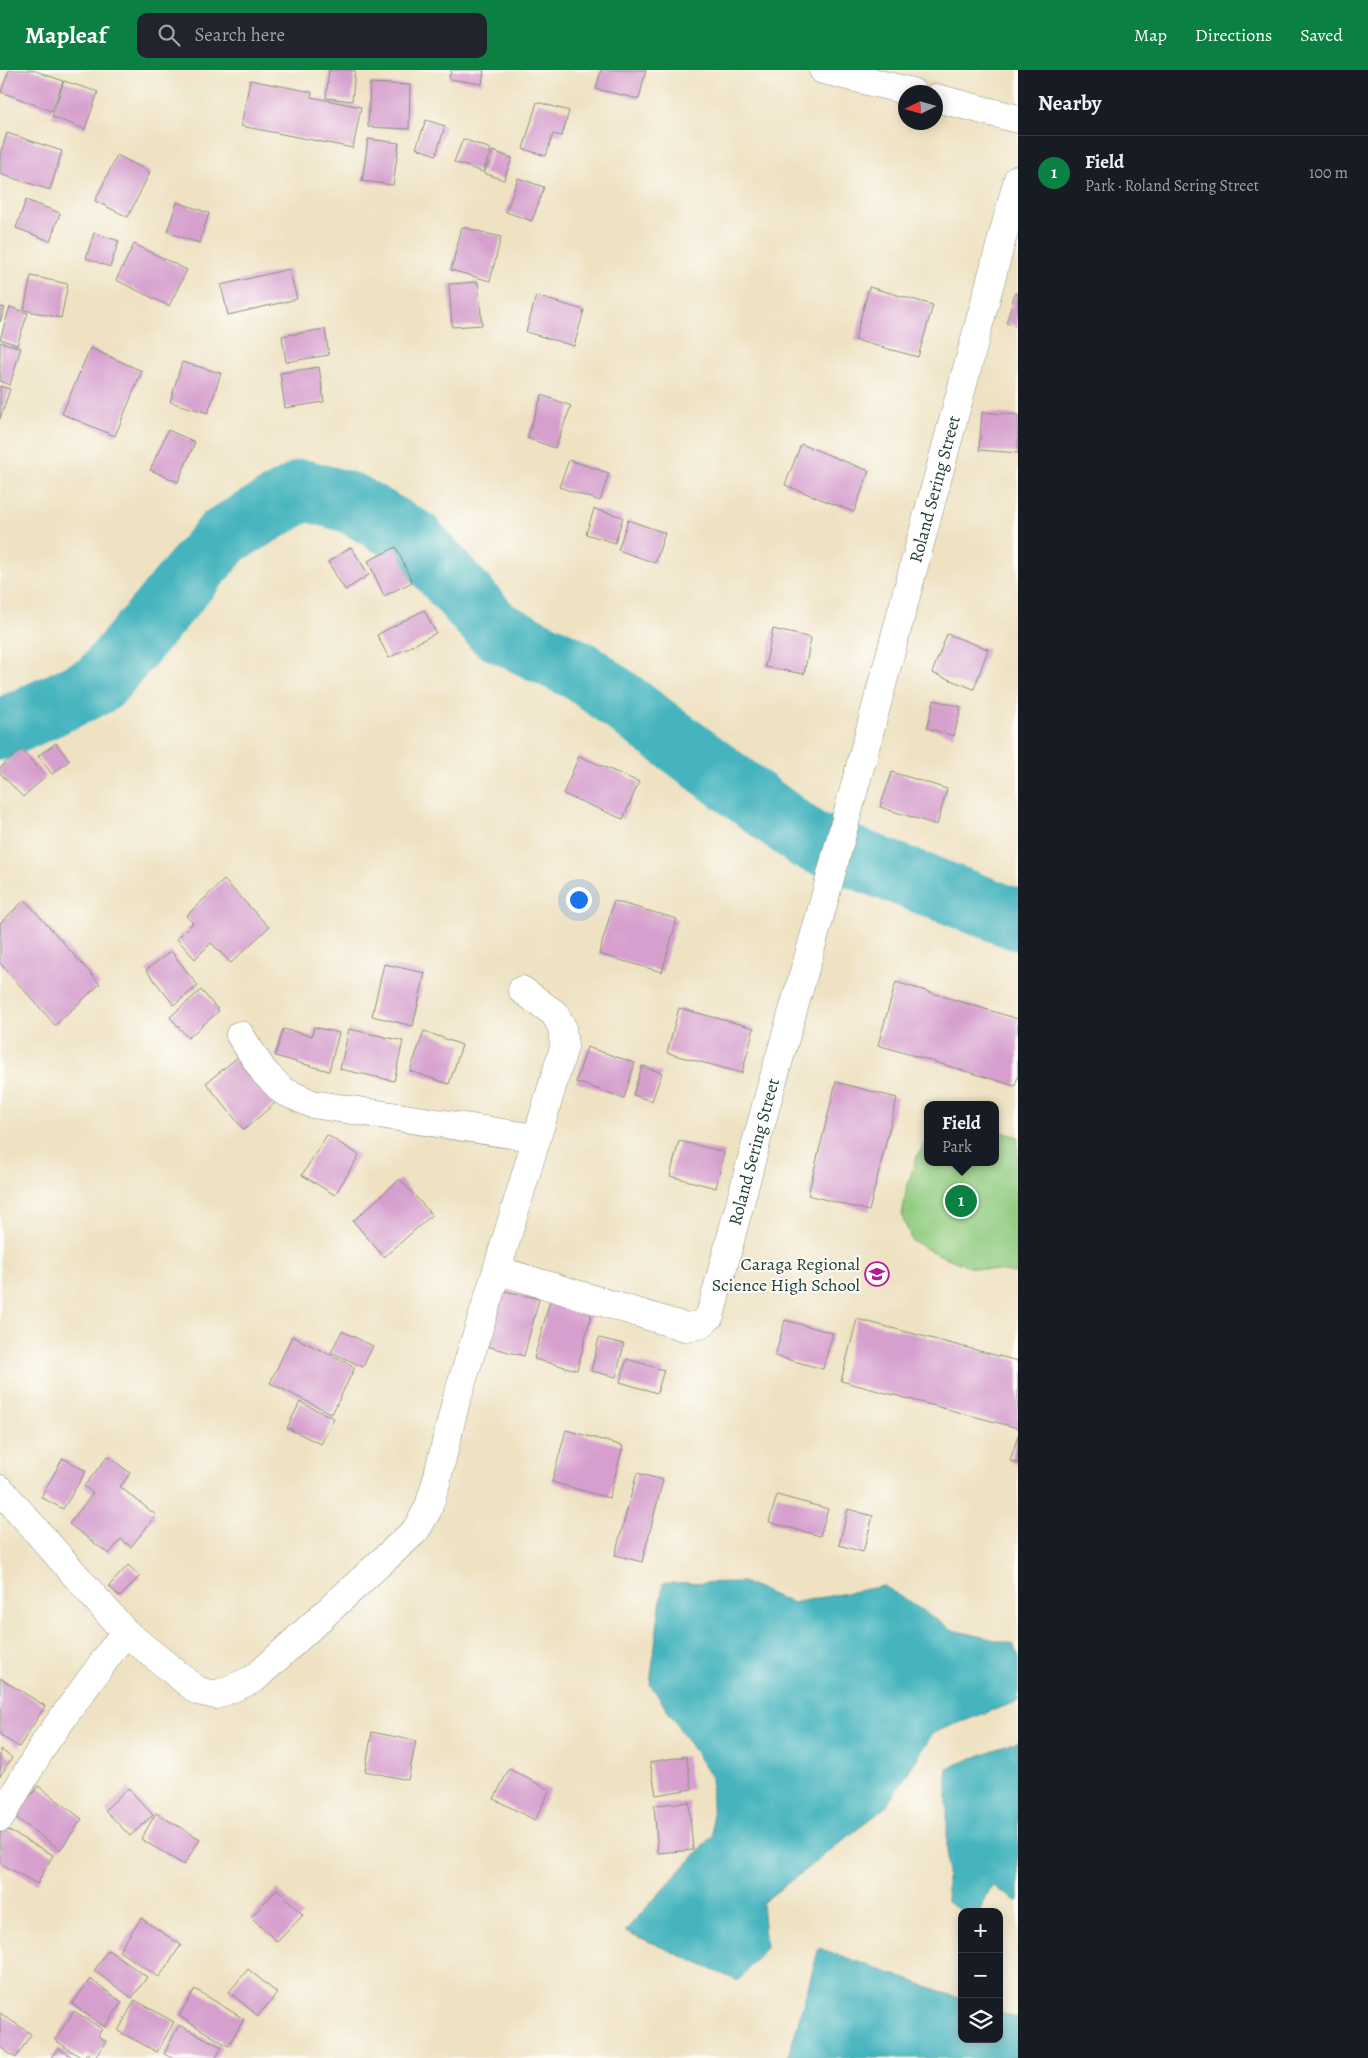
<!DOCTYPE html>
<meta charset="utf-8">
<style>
:root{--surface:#171b24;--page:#20242c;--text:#f1f3f6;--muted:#9ea1a6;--line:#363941;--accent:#0b8043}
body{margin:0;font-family:Alegreya,serif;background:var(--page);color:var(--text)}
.controls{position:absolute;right:15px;bottom:15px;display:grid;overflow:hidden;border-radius:10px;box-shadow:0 2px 12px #0003}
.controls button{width:45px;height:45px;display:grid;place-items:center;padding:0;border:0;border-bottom:1px solid var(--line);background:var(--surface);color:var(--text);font:25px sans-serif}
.compass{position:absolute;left:898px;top:15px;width:45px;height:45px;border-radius:50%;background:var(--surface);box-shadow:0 2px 12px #0003;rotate:265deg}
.you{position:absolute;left:578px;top:829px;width:18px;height:18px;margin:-12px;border:4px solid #fff;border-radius:50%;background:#1a73e8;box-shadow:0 0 0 8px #1a73e833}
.badge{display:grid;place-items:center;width:32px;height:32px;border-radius:50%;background:var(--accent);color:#fff;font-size:16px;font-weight:700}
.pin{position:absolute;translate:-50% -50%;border:2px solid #fff;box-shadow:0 1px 5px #0006}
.popup{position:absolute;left:924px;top:1031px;width:75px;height:65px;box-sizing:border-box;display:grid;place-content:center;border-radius:10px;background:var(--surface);filter:drop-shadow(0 1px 4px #0005);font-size:16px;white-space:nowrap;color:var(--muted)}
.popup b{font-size:19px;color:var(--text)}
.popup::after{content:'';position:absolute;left:50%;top:100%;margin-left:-10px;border:10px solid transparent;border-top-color:var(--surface)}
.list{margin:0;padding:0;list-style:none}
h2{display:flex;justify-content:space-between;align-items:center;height:65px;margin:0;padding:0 20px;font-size:21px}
h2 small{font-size:16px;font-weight:400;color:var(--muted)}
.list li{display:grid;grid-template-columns:32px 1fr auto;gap:15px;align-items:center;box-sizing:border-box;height:75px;padding:0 20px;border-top:1px solid var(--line)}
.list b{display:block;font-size:19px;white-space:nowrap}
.list p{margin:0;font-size:16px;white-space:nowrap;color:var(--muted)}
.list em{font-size:16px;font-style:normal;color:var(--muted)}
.icon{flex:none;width:28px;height:28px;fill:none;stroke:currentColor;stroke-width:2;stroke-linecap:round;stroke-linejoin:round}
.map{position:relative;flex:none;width:1018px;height:1988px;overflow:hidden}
header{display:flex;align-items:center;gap:30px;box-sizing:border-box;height:70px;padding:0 25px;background:var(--accent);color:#fff}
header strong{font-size:24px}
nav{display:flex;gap:28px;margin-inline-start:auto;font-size:18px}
.search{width:350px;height:45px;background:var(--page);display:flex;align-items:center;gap:12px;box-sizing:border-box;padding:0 18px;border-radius:10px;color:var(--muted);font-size:19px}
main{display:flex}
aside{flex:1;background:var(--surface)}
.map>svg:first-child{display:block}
.green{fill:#91cc80;stroke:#58845a}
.water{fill:#45b4be;stroke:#327879}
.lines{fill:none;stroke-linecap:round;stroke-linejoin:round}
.river{stroke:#45b4be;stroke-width:61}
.building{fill:#d69fcd}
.minor-casing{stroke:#87907c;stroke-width:29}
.minor{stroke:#fff;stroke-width:28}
.labels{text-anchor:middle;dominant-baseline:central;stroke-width:4;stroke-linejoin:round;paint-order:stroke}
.street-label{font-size:18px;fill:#1f3d34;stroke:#fdfcf7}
.poi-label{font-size:18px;fill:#1f3d34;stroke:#fdfcf7;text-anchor:end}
</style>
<header>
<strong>Mapleaf</strong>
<div class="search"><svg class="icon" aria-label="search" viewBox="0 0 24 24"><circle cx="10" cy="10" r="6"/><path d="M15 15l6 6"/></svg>Search here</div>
<nav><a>Map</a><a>Directions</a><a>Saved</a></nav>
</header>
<main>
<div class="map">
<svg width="1018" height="1988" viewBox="0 0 1018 1988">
<rect width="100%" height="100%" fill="#fdfcf7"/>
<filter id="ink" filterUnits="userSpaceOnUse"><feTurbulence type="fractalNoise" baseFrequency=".02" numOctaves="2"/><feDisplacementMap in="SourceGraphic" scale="10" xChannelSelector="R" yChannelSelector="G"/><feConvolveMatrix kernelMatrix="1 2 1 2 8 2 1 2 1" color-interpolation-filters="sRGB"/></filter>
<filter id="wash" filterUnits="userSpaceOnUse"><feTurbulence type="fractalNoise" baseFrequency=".0096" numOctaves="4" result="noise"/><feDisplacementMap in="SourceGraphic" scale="20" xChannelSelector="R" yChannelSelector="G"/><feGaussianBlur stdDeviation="1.12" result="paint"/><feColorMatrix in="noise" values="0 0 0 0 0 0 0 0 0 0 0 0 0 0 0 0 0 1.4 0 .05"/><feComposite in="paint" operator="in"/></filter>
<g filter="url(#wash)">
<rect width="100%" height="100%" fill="#efe2c3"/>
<!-- green -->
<path class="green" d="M 995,1060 L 1018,1067 L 1018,1204 L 969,1197 L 933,1182 L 912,1171 L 902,1146 L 907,1117 L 917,1086 L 927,1072 L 927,1092 L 995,1092 Z"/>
<!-- water -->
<path class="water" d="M 743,1512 L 792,1533 L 884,1516 L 953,1560 L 1013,1574 L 1018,1585 L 1018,1631 L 934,1662 L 885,1738 L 762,1833 L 766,1877 L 738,1911 L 625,1861 L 713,1765 L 711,1706 L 650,1614 L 663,1513 Z
M 1018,1671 L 1018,1832 L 992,1815 L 979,1842 L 963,1842 L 947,1832 L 947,1698 Z
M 819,1878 L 962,1929 L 962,1969 L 999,1969 L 999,1942 L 1018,1949 L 1018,1988 L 788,1988 Z"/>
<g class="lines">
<!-- river -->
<path class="river" d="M 0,660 L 99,614 L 224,466 L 304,420 L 351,433 L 415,470 L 495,560 L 582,602 L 808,770 L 1018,850"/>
</g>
<g id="blocks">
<!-- building -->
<path class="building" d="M 9,0 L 33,0 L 63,11 L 52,41 L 1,22 Z
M 329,0 L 355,0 L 352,31 L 326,28 Z
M 451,0 L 484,0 L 482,14 L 449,9 Z
M 601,0 L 646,0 L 639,29 L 596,19 Z
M 250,10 L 312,22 L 311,27 L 361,37 L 353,78 L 241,56 Z
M 64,11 L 98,22 L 85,59 L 52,47 Z
M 370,13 L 410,15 L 409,59 L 368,57 Z
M 537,32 L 569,41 L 562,66 L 553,64 L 546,86 L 523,79 Z
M 426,50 L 445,56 L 436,85 L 416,78 Z
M 7,63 L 62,81 L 50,120 L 0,104 L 0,84 Z
M 368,69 L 399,73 L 393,115 L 362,111 Z
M 463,69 L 491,79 L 483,102 L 454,92 Z
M 493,81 L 512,88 L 504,110 L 484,103 Z
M 117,85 L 150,102 L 128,147 L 95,131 Z
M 518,108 L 544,117 L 532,151 L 506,142 Z
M 26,130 L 60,143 L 50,171 L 16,158 Z
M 177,132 L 209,143 L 199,173 L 167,162 Z
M 462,157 L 501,167 L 490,211 L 451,200 Z
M 94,163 L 119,171 L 110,197 L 86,188 Z
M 134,174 L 187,200 L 169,236 L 116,210 Z
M 289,199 L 297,229 L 228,245 L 221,215 Z
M 31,206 L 68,214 L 61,248 L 24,240 Z
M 478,212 L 482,255 L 452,257 L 449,214 Z
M 869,217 L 933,235 L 918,287 L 855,270 Z
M 1015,223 L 1018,224 L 1018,256 L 1006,253 Z
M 536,226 L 584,240 L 574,276 L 526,262 Z
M 0,237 L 5,238 L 0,252 Z
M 10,237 L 28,243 L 17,275 L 0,269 Z
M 325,259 L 329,285 L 286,292 L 282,266 Z
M 0,272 L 21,278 L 10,315 L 0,311 Z
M 90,278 L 142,301 L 115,366 L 62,344 Z
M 182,292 L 221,303 L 208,343 L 170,332 Z
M 319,297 L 324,332 L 285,338 L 280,303 Z
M 0,316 L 10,319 L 0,349 Z
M 542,325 L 571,336 L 555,378 L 527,368 Z
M 982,342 L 1018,345 L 1018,383 L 979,380 Z
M 168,360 L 195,372 L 178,412 L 150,400 Z
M 801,374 L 869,401 L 854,442 L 785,415 Z
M 569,390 L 609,403 L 600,431 L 559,417 Z
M 594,439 L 623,447 L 615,473 L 586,464 Z
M 628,450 L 665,463 L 655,493 L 618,480 Z
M 351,477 L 369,505 L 345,520 L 328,492 Z
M 396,477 L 412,512 L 384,526 L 368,491 Z
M 424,540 L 436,563 L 389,588 L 377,565 Z
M 773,559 L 811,568 L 804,604 L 765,597 Z
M 947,564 L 988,579 L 974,619 L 932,603 Z
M 934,630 L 961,637 L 954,666 L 927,658 Z
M 56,673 L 69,691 L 52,704 L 38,686 Z
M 21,679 L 46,706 L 23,727 L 0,703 L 0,698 Z
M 579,686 L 639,712 L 623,749 L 563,724 Z
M 892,702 L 947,719 L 937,755 L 880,737 Z
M 224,810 L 269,857 L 231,893 L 211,873 L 195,889 L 177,869 L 193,853 L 186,846 Z
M 25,830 L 100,914 L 55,955 L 0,893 L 0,853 Z
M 614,831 L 677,849 L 662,902 L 599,884 Z
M 171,881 L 198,916 L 174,935 L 146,900 Z
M 384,894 L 425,903 L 413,956 L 372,946 Z
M 896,912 L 1018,949 L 1018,1006 L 1015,1016 L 878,975 Z
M 201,920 L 219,941 L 188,968 L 170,947 Z
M 679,938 L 754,958 L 742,1003 L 667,983 Z
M 314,957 L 339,963 L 329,1001 L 275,986 L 283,959 L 312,966 Z
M 349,959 L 403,971 L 394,1011 L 340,999 Z
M 424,961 L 462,975 L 449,1014 L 410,1001 Z
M 587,977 L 635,993 L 624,1028 L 576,1012 Z
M 238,987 L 275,1033 L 244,1060 L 206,1013 Z
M 642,996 L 662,1003 L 652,1031 L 633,1025 Z
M 836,1012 L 897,1028 L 869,1141 L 808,1125 Z
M 327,1065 L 359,1085 L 335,1125 L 302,1105 Z
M 679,1071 L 724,1082 L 716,1118 L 670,1106 Z
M 400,1109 L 432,1145 L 384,1187 L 353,1151 Z
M 502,1220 L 539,1229 L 524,1286 L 486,1276 Z
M 552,1223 L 594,1234 L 577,1300 L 534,1289 Z
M 857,1249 L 1018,1291 L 1018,1358 L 841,1311 Z
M 785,1250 L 833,1263 L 823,1299 L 775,1286 Z
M 342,1261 L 373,1276 L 363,1297 L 331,1282 Z
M 292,1266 L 355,1297 L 332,1344 L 270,1313 Z
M 599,1268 L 624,1274 L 616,1307 L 591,1301 Z
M 627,1289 L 664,1300 L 657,1323 L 620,1312 Z
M 300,1332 L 334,1348 L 321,1374 L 287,1358 Z
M 566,1360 L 623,1376 L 609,1428 L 552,1412 Z
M 1018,1365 L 1018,1393 L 1010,1391 Z
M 108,1386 L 130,1403 L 120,1417 L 156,1445 L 131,1477 L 121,1469 L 109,1484 L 69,1454 L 93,1423 L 84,1416 Z
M 63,1388 L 86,1401 L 63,1439 L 41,1427 Z
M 637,1403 L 663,1410 L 642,1492 L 615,1485 Z
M 777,1425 L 828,1439 L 820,1466 L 769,1452 Z
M 848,1439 L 873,1446 L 863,1482 L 839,1475 Z
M 128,1495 L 140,1506 L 120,1527 L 109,1516 Z
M 0,1608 L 45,1636 L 19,1677 L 0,1665 Z
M 372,1662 L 416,1671 L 408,1710 L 365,1701 Z
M 0,1679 L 12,1688 L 0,1706 Z
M 686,1686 L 692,1719 L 656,1725 L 650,1692 Z
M 509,1699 L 550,1720 L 535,1750 L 494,1729 Z
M 38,1716 L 82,1749 L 60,1780 L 15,1747 Z
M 128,1718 L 153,1745 L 130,1766 L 105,1740 Z
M 689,1732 L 693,1780 L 658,1783 L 654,1735 Z
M 156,1743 L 200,1769 L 184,1795 L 141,1769 Z
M 4,1758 L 53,1785 L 37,1814 L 0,1793 L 0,1765 Z
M 277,1819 L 303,1845 L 277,1872 L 251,1847 Z
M 141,1848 L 181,1875 L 159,1907 L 119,1881 Z
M 108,1880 L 147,1907 L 132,1928 L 94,1901 Z
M 248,1899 L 277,1923 L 258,1946 L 229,1922 Z
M 90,1909 L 122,1932 L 105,1957 L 72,1934 Z
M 195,1919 L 244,1949 L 228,1976 L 179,1946 Z
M 135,1930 L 174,1952 L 157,1982 L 118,1961 Z
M 74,1941 L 102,1959 L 98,1966 L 106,1971 L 95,1988 L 87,1983 L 82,1988 L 55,1970 Z
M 0,1943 L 31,1964 L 16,1988 L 0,1977 Z
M 179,1955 L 222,1977 L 216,1988 L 172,1988 L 164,1984 Z
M 58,1978 L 74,1988 L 51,1988 Z"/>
</g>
</g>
<g filter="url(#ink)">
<use href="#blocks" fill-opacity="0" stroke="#87907c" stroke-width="1"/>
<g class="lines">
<!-- minor casing -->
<g class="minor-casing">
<g id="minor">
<path d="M 823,0 L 912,22"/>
<path d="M 936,28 L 1018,49"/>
<path d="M 240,965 L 264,1002 L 283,1021 L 312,1034 L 536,1068"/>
<path id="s1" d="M 497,1200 L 685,1257 L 700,1255 L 710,1246 L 768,1028 L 818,853 L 1018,109"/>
<path d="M 0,1419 L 125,1562 L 198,1621 L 216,1625 L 254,1609 L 416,1460 L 428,1439 L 436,1413 L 456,1331 L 497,1200 L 564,977 L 562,957 L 554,943 L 522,920"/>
<path d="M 0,1748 L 46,1671 L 125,1562"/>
</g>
</g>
<!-- minor -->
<use href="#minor" class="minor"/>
</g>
</g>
<!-- icons -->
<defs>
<g id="school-ring" transform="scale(1.25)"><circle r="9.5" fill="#fdfcf7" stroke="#b5179e" stroke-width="1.5"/><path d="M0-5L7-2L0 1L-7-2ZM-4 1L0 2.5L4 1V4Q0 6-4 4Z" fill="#b5179e"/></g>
</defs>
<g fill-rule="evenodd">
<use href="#school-ring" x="877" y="1204"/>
</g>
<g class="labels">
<!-- street labels -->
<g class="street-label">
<text stroke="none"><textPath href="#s1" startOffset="1082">Roland Sering Street</textPath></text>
<text stroke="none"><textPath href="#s1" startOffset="395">Roland Sering Street</textPath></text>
</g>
<!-- poi labels -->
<g class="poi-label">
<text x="860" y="1194">Caraga Regional<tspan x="860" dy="21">Science High School</tspan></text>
</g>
</g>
</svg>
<div class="controls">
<button>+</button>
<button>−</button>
<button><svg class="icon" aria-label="layers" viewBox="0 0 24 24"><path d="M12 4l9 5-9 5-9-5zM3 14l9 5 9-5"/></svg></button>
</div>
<svg class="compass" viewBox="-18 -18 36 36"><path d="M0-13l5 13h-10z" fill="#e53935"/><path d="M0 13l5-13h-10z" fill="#9ea1a6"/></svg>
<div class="you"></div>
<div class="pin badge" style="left:961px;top:1131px">1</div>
<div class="popup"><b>Field</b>Park</div>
</div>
<aside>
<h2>Nearby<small></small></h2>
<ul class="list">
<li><span class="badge">1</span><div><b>Field</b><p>Park · Roland Sering Street</p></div><em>100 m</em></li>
</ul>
</aside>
</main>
